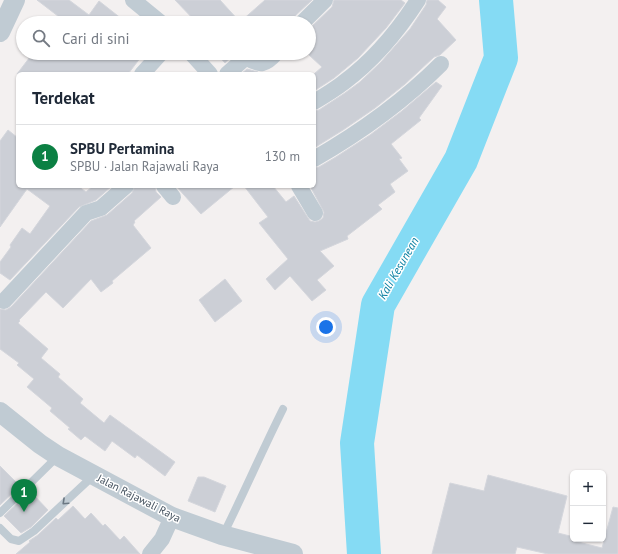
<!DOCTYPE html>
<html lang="id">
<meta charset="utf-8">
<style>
:root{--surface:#fff;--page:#f2f2f3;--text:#1f2937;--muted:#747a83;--line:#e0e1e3;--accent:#0b8043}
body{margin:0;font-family:"PT Sans",sans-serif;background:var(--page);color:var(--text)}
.controls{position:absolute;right:12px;bottom:12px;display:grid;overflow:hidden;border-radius:6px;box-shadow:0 1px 3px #0004}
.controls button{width:36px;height:36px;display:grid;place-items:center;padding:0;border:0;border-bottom:1px solid var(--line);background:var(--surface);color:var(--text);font:20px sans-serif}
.you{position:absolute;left:326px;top:327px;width:14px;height:14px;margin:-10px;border:3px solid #fff;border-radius:50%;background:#1a73e8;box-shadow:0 0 0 6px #1a73e833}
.badge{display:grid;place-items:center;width:26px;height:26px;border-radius:50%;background:var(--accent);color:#fff;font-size:13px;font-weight:700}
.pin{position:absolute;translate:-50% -33px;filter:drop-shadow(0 1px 2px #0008)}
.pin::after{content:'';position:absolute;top:21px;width:14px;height:12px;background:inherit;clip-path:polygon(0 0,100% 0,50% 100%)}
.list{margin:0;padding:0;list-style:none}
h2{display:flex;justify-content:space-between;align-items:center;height:52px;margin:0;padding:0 16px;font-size:17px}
h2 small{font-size:13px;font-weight:400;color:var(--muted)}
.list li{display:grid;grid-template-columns:26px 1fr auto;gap:12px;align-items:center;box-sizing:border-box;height:64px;padding:0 16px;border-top:1px solid var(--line)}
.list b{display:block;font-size:15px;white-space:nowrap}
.list p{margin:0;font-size:13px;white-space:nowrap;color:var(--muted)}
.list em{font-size:13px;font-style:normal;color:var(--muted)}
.icon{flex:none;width:22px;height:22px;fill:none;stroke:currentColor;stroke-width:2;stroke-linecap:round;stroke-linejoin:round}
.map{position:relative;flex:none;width:618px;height:554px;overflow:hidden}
.search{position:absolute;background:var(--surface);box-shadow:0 1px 3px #0004;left:16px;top:16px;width:300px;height:44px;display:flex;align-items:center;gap:10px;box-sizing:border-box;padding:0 14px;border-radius:22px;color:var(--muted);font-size:15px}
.panel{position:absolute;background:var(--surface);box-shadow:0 1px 3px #0004;left:16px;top:72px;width:300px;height:116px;border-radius:6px}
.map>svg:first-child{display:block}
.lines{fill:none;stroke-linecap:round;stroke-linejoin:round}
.river{stroke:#85dbf4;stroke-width:34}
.building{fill:#cccfd6;stroke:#d4d6dc}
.service{stroke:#c0cbd3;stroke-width:8}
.minor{stroke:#c0cbd3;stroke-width:16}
.tertiary{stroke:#c0cbd3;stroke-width:20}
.oneway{stroke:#6b7782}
.labels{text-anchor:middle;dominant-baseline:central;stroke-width:3;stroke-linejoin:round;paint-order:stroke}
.street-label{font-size:11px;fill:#465360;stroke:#fff}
.water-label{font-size:12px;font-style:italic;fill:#037da0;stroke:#fff}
</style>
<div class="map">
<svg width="618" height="554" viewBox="0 0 618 554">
<rect width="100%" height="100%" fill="#f3f0f0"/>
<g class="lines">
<!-- river -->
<path class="river" d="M 364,554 L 357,443 L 378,305 L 461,160 L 501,58 L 496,0"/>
</g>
<!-- building -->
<path class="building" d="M 37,0 L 69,0 L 89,15 L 99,1 L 127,23 L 67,23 Z
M 175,0 L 220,0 L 240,22 L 265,0 L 312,0 L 295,16 L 293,23 L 276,23 L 272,20 L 269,23 L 197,23 Z
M 334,0 L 401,0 L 405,3 L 386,28 L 358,58 L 334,78 L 314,91 L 314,74 L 322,67 L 309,55 L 309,29 L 332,7 Z
M 427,0 L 438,0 L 446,7 L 437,19 L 456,40 L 440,55 L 434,57 L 405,84 L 375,108 L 343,130 L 314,148 L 314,111 L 319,110 L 345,93 L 360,82 L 381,62 L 410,29 L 426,5 Z
M 33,53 L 144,53 L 128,74 L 17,74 Z
M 216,53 L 236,53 L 225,63 Z
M 247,69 L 258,72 L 260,74 L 241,74 Z
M 436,82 L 442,86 L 419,118 L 421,120 L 391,144 L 402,158 L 399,159 L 408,171 L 390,184 L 395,192 L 378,205 L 382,209 L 347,236 L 348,239 L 320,251 L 334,266 L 317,280 L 326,290 L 312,301 L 290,276 L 275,290 L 266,279 L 288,259 L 259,223 L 268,217 L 244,186 L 273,186 L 286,202 L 294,196 L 310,221 L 315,222 L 319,221 L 323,218 L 324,212 L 310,186 L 314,186 L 314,168 L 319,167 L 336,157 L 370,135 L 402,111 Z
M 8,130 L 18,138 L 18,186 L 78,186 L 86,192 L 93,186 L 112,186 L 96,200 L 79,207 L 10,280 L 0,273 L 0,262 L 11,247 L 10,245 L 22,228 L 30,234 L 50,206 L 27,189 L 0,227 L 0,141 Z
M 135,186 L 155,186 L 156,192 L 161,197 L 134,221 L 135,222 L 133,225 L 151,248 L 112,281 L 113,283 L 101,292 L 91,279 L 63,308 L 46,292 L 19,320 L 20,321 L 18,323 L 48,349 L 41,358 L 60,374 L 58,377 L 83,399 L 80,403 L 104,423 L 110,415 L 175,462 L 165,476 L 137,455 L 135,458 L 112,441 L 105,451 L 85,436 L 81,440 L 68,429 L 70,428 L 50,411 L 52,408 L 27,387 L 34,379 L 17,365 L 19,363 L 0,349 L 0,309 L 6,310 L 11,307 L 91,221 L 107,215 L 132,193 Z
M 176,186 L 235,186 L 201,214 Z
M 225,279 L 242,301 L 215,322 L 199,300 Z
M 0,466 L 20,486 L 0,505 Z
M 488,475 L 567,496 L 558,533 L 570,536 L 570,540 L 602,548 L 613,507 L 618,508 L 618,554 L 548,554 L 517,547 L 515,554 L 432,554 L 450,483 L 484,491 Z
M 198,477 L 204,477 L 226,486 L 215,512 L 188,501 Z
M 30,491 L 48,510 L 31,527 L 21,533 L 4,516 Z
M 73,506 L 85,519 L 91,513 L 103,526 L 105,524 L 120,540 L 124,536 L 140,554 L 16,554 L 30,542 L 29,541 L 38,535 L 56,518 L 58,520 Z"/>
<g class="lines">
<!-- service -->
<path class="service" d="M 0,513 L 58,456
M 0,528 L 11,539 L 19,541 L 34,531 L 93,476
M 223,535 C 244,493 262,451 283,409"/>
<!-- minor -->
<path class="minor" d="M 133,0 L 161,23
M 302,23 L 325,0
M 191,53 L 210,74
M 142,74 L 161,53
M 227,74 L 244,59 L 247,58 C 260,66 266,65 276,53
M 314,102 C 324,96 334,90 343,83 C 373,61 398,31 418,0
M 314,159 C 361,132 402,103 441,64
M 164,186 L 173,197
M 299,186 L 315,213
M 4,301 L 86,213 L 101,208 L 126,186
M 150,554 L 162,539 L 172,517"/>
<!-- tertiary -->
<path class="tertiary" d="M 0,32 L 15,0
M 0,412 L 40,444 L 58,456 L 172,517 L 222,535 L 293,554"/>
</g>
<!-- one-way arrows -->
<defs><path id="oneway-chevron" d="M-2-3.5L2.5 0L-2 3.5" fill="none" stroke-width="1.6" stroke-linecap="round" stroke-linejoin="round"/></defs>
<use class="oneway" href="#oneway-chevron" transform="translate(65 502) rotate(137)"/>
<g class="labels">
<!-- street labels -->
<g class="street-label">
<text transform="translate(139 498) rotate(27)">Jalan Rajawali Raya</text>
</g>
<!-- water labels -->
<g class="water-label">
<text transform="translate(398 268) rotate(-60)">Kali Kesunean</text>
</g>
</g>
</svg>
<div class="controls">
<button>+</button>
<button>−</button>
</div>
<div class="you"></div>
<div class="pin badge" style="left:24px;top:512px">1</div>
<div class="search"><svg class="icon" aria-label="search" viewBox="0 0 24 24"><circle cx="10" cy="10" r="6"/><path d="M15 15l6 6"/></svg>Cari di sini</div>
<section class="panel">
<h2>Terdekat<small></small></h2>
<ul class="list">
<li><span class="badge">1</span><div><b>SPBU Pertamina</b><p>SPBU · Jalan Rajawali Raya</p></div><em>130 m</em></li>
</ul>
</section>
</div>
